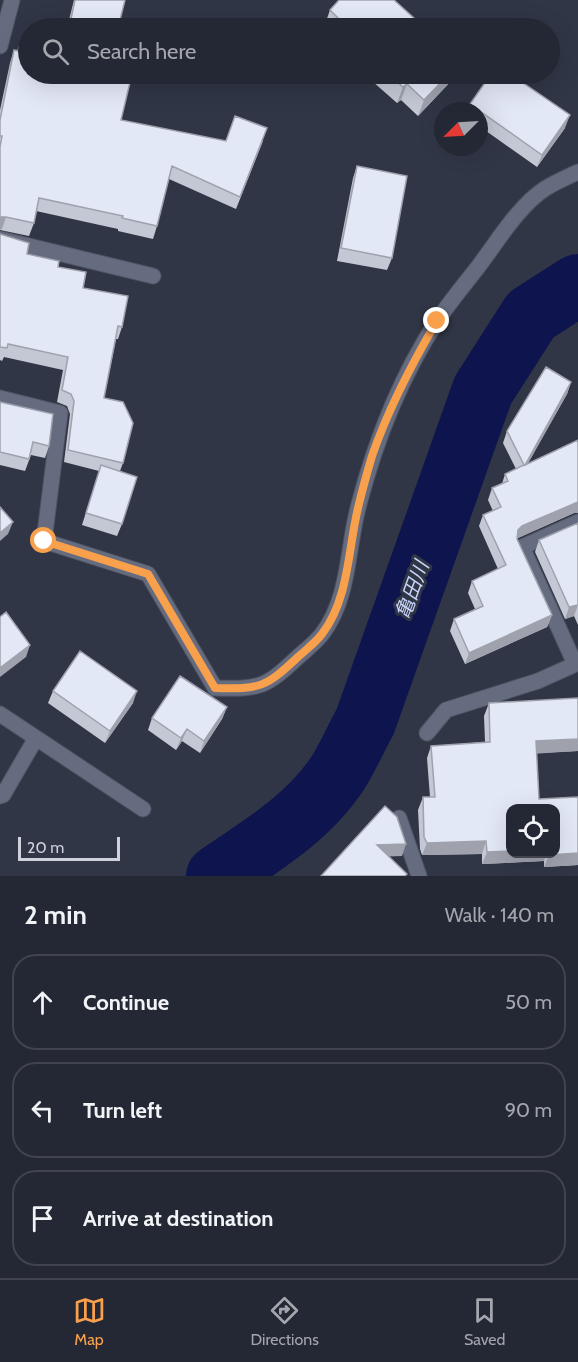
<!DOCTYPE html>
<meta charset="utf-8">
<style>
:root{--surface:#242834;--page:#303440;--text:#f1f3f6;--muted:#a3a6ac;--line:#41444f;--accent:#f9a04d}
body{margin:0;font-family:Cabin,"Noto Sans JP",sans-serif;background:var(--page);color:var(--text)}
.controls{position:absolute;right:18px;bottom:18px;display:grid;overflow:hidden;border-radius:12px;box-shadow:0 6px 24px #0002}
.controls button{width:54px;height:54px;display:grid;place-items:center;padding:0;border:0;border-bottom:2px solid var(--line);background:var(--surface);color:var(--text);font:30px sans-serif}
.compass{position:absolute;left:434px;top:102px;width:54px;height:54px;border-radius:50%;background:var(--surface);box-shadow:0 6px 24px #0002;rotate:246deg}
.scale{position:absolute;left:18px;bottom:15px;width:102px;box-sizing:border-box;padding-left:6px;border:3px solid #ced2dd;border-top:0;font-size:16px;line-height:21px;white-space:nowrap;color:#ced2dd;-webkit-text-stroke:4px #303646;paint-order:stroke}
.stop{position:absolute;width:18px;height:18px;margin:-14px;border:4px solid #f9a04d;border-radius:50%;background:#fff}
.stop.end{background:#f9a04d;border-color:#fff;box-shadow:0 2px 6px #0008}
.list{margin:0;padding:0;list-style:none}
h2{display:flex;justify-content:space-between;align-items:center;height:78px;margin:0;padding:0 24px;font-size:26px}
h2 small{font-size:20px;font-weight:400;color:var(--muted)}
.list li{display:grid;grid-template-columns:39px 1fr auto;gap:18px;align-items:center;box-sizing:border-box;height:96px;margin:0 12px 12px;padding:0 12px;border:2px solid var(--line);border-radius:24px}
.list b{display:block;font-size:22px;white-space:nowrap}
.list em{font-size:20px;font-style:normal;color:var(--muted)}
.icon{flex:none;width:33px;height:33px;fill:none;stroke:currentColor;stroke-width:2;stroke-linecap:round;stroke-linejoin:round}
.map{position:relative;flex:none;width:578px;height:876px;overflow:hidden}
.search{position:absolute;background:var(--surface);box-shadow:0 6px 24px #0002;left:18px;right:18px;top:18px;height:66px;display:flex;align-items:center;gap:15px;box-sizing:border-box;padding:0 21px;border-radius:33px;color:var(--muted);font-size:22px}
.sheet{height:402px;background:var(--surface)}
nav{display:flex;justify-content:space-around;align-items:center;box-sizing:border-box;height:84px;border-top:2px solid var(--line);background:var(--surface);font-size:16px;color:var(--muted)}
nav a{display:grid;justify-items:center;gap:3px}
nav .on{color:var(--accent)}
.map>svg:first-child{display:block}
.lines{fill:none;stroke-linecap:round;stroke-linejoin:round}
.river{stroke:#0e144e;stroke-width:62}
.minor-casing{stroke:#4f5361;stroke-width:17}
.minor{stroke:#656c7f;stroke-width:15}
.wall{fill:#c3c8d4;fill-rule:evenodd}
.shaded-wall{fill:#9fa2ad}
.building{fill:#e3e8f7;stroke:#9fa2ad;stroke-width:1.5}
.route{stroke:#f9a04d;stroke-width:8}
.labels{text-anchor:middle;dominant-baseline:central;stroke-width:6;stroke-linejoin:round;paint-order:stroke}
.water-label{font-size:20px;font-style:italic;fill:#c7d3f9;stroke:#303646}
</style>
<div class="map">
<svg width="578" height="876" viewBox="0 0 578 876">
<rect width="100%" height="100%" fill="#303646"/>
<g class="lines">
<!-- river -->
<path class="river" d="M 217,876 C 261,846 310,817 339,771 C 349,755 356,738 365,722 L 483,390 L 531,315 L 578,285"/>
<!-- minor casing -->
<g class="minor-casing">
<path id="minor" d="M 0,46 L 12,0
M 0,239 L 153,276
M 0,398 L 60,413 L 44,541 L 148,574 L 215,688 C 261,689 265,688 299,656 C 307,649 316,642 322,634 C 350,598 347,547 359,504 C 376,439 400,378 437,321 C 449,303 464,285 478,267 C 497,242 519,205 546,188 C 556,182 567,177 578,172
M 575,664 L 522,547 L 578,522
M 0,714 L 143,809
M 427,733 L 446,710 L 538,681 L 578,663
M 0,796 L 3,795 L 36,738
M 399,818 L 419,876"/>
</g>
<!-- minor -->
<use href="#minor" class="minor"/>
</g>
<!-- wall -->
<path class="wall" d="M 74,0 L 125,0 L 118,28 L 67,28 Z
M 330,10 L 425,28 L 325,28 L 324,27 Z
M 21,40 L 121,120 L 226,141 L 263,141 L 236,209 L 169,179 L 157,226 L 153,239 L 118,231 L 118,229 L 36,211 L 34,223 L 29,236 L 0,230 L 0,110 L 10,63 L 14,50 L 17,51 Z
M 364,74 L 456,74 L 454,78 L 418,116 L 401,100 L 397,103 Z
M 470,104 L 565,128 L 537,167 L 479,126 L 479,111 L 467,111 Z
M 357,166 L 392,258 L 387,270 L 337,261 L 353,178 Z
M 0,234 L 27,254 L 58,267 L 83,288 L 122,327 L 118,339 L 116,339 L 104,398 L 123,463 L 120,471 L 122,524 L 117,536 L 82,525 L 99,471 L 64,462 L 70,414 L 67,406 L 57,402 L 63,370 L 4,357 L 2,361 L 0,360 Z
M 571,382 L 567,394 L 528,463 L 574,513 L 518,538 L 517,539 L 552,615 L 547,627 L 465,664 L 450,631 L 454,619 L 475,609 L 468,593 L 472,581 L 498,569 L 479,526 L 483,515 L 493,511 L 488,500 L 492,488 L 502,484 L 505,474 L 516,469 L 503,443 L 507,431 Z
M 0,402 L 49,446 L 45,458 L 31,455 L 25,471 L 0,465 Z
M 578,523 L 578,625 L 574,616 L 565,619 L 535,552 L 539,540 Z
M 53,691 L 133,703 L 105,743 L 48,703 Z
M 578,698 L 578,751 L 536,753 L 539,799 L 578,797 L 578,865 L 544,867 L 544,861 L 482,864 L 482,854 L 422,855 L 420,849 L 418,810 L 423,797 L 430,797 L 427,758 L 431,746 L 485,742 L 484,716 L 489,703 ZM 510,808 L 555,854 L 510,854 Z
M 227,707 L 222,719 L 200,753 L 182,741 L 176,750 L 148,730 L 152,718 Z"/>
<!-- shaded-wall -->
<path class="shaded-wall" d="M 449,74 L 456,74 L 454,78 L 418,116 L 424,100 Z
M 407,84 L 401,100 L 397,103 L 403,87 Z
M 570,115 L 565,128 L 537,167 L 542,155 Z
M 1,217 L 6,217 L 2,229 L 0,230 L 0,219 Z
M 571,382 L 567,394 L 521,476 L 525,465 Z
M 578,502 L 578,513 L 574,513 L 518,538 L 514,542 L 518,530 L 522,526 Z
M 13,522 L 8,534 L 0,541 L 0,533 Z
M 578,605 L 574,616 L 565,619 L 569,607 Z
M 552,615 L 547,627 L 465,664 L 469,653 Z
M 30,645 L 26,657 L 0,677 L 0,668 Z
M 137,691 L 133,703 L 105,743 L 110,731 Z
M 227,707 L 222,719 L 200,753 L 204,741 Z
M 187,729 L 182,741 L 176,750 L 181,738 Z
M 578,739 L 578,751 L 531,754 L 536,741 Z
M 486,841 L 482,854 L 422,855 L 427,843 Z
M 406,844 L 402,856 L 373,857 L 377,845 Z
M 510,851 L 510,854 L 546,854 L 544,861 L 482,864 L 487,852 Z
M 578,853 L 578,865 L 544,867 L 549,855 Z"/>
<!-- building -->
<path class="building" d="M 75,0 L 125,0 L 118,28 L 69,28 Z
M 339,0 L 394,0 L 425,28 L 340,28 L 344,24 L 330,10 Z
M 21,40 L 28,42 L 28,74 L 132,74 L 121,120 L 226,141 L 235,116 L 267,128 L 240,197 L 172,166 L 157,226 L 122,218 L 123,216 L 39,198 L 34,223 L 6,217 L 1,217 L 0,219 L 0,147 L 2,136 L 0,136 L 0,120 L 14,50 L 19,51 Z
M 388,74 L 449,74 L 424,100 L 407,84 L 403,87 Z
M 491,74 L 510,74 L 570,115 L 542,155 L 470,104 Z
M 357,166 L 407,176 L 392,258 L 341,248 Z
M 0,234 L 29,243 L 27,254 L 59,261 L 58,267 L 86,272 L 83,288 L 128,296 L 122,327 L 118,326 L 104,398 L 123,402 L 133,423 L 123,463 L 68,450 L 74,401 L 71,394 L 62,390 L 68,357 L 8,344 L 7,348 L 0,347 Z
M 546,367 L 571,382 L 525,465 L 578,440 L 578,502 L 522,526 L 518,530 L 517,539 L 552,615 L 469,653 L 454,619 L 483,606 L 472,581 L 506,565 L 483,515 L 501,507 L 492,488 L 508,481 L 505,474 L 524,465 L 507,431 Z
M 0,402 L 53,414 L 49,446 L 33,442 L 29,459 L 0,452 Z
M 101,465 L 137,477 L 122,524 L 86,513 Z
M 0,507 L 13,522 L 0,533 Z
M 578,523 L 578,605 L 569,607 L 539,540 Z
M 6,612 L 30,645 L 0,668 L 0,617 Z
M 80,651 L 137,691 L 110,731 L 53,691 Z
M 180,676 L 227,707 L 204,741 L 187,729 L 181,738 L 152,718 Z
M 578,698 L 578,739 L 536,741 L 539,799 L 578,797 L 578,853 L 549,855 L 549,854 L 555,854 L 555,808 L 510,808 L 510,851 L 487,852 L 486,841 L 427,843 L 424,837 L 423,797 L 435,797 L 431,746 L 490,742 L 489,703 Z
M 385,806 L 397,817 L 406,844 L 377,845 L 407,874 L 405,876 L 321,876 Z"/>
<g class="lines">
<!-- route -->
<path class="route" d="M 44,541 L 148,574 L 215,688 C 261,689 265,688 299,656 C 307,649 316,642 322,634 C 349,599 348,549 358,508 C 362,491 367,473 372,456 C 389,407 411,365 437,321"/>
</g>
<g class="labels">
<!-- water labels -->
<g class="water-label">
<text transform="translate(412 590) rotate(-70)">亀田川</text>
</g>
</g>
</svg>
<div class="controls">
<button><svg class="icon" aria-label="locate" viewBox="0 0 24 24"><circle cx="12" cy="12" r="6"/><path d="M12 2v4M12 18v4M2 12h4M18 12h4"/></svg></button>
</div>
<svg class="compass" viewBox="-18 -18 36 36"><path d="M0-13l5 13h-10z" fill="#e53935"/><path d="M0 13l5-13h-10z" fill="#a3a6ac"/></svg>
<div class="scale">20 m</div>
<div class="stop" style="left:44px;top:541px"></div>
<div class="stop end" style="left:437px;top:321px"></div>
<div class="search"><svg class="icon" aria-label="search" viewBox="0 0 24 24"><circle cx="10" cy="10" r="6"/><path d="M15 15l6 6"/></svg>Search here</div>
</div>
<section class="sheet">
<h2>2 min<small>Walk · 140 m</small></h2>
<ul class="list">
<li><svg class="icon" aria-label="ahead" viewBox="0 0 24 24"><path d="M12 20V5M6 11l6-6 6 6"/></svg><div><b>Continue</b></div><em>50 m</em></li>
<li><svg class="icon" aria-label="left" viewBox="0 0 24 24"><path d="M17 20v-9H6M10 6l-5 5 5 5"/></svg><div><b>Turn left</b></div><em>90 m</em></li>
<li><svg class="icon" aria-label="arrive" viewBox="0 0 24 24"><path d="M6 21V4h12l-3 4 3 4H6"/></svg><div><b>Arrive at destination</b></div></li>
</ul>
</section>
<nav>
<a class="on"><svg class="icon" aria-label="map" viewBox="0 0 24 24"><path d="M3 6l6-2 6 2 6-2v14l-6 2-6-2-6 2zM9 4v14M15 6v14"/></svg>Map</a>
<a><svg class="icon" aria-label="directions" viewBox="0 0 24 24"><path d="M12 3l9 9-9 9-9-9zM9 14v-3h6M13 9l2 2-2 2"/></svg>Directions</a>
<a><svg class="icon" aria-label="saved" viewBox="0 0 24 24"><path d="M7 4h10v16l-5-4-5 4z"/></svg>Saved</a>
</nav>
